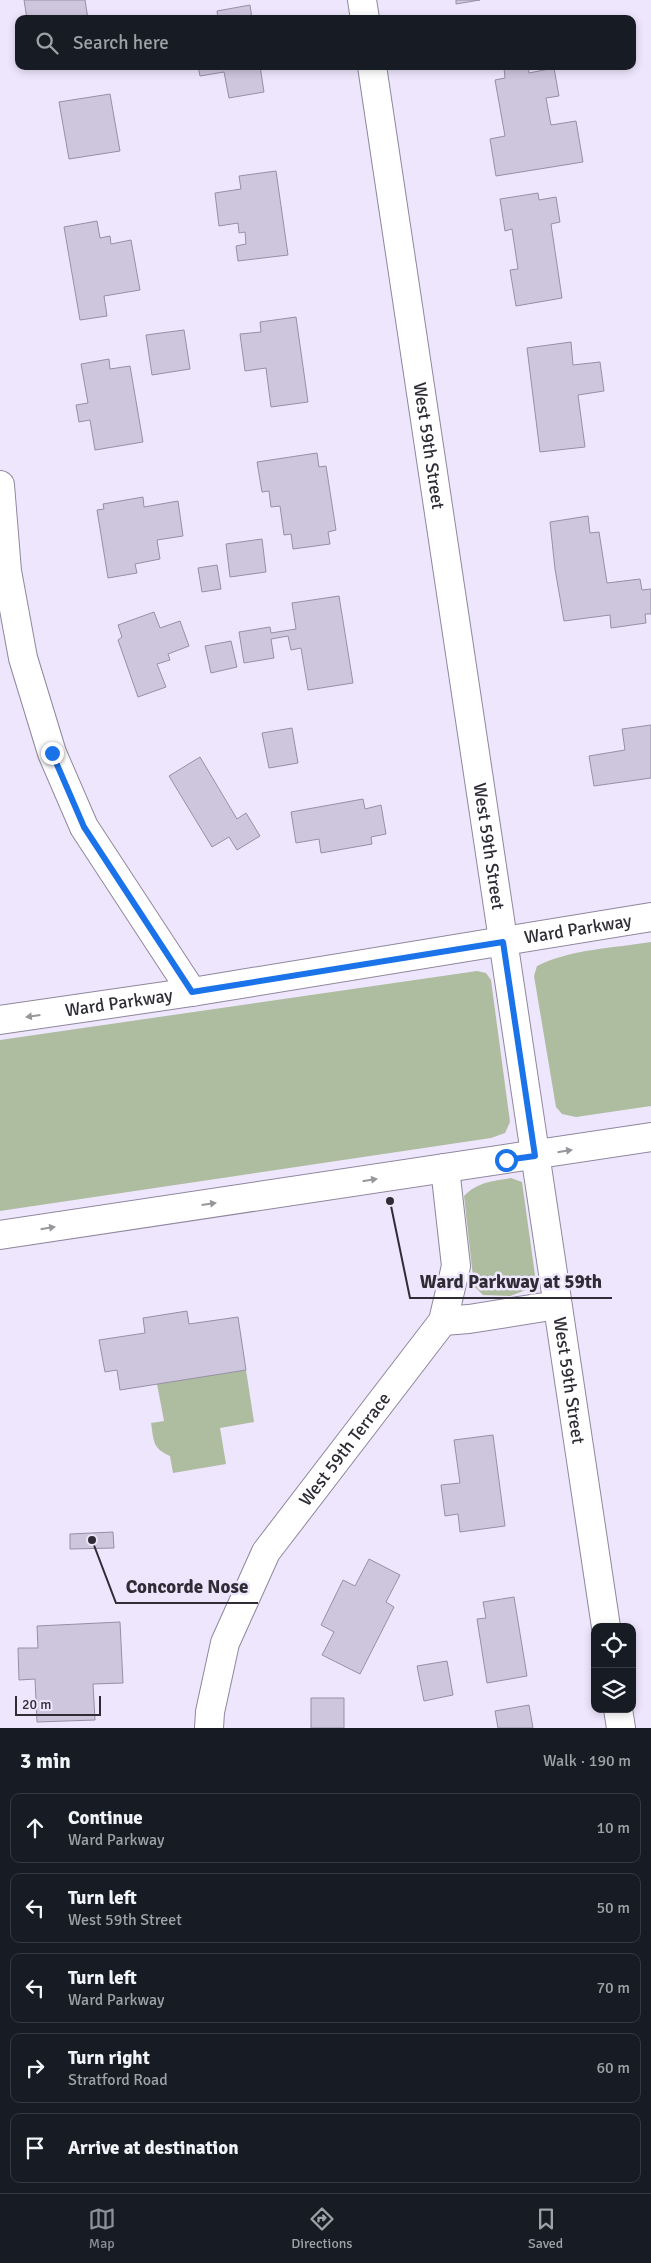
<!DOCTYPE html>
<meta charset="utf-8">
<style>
:root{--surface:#171b24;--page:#242831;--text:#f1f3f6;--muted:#9ea1a6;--line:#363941;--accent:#8c9099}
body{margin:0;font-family:Signika,sans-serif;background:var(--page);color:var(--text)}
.controls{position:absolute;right:15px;bottom:15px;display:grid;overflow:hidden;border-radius:10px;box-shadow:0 2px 8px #0003}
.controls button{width:45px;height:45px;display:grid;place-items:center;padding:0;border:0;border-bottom:1px solid var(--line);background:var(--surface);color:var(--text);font:25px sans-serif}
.scale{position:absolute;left:15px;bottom:12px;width:86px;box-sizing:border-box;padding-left:5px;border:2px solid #2f2c35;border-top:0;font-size:14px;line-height:18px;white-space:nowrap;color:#2f2c35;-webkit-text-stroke:4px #eee6fd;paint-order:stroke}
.stop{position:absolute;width:15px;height:15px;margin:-11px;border:4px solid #1a73e8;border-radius:50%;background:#fff}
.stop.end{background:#1a73e8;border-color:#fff;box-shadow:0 1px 5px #0008}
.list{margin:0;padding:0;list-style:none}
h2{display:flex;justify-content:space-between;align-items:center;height:65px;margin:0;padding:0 20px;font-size:21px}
h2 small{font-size:16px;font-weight:400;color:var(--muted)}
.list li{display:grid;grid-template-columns:32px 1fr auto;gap:15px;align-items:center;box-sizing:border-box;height:70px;margin:0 10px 10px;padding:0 10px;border:1px solid var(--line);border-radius:10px}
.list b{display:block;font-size:19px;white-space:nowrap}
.list p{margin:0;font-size:16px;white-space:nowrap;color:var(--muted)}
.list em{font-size:16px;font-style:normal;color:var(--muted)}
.icon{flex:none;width:28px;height:28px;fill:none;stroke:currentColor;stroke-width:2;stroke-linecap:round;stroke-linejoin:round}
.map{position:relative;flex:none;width:651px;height:1728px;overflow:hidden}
.search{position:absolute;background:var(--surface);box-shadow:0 2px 8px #0003;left:15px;right:15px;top:15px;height:55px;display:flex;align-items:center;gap:12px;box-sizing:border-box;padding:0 18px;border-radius:10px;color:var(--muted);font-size:19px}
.sheet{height:465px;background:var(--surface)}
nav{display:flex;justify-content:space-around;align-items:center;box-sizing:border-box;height:70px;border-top:1px solid var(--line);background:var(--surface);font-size:14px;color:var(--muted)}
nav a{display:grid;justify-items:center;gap:2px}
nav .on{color:var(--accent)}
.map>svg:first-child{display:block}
.green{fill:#aebd9f}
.building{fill:#cec6dd;stroke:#9790a5}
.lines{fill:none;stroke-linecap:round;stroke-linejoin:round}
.minor-casing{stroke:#8f879c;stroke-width:30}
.major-casing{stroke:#8f879c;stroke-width:30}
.minor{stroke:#fff;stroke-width:28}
.major{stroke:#fff;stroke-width:28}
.oneway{fill:#97969a}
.route{stroke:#1a73e8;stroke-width:6}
.labels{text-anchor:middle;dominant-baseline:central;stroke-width:5;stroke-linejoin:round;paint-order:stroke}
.street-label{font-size:18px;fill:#2f2c35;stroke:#eee6fd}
.leader{fill:none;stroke:#2f2c35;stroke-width:2}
.callout-dot{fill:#2f2c35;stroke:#eee6fd;stroke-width:2}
.callout-label{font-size:19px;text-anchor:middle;font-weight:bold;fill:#2f2c35;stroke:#eee6fd;stroke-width:5;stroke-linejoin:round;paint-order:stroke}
</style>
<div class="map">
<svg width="651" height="1728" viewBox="0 0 651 1728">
<rect width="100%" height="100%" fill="#eee6fd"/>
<!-- green -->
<path class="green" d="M 651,942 L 651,1106 L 576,1117 L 562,1114 L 556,1107 L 534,976 L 537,966 C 571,949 614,948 651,942 Z
M 477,971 L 486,973 L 491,980 L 510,1122 L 505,1133 L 491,1138 L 0,1211 L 0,1040 Z
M 511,1178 L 522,1182 L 535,1275 L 529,1289 L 510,1296 L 483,1295 L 474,1286 L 464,1196 C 477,1182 493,1181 511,1178 Z
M 246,1370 L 254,1422 L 220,1428 L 226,1464 L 173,1473 L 170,1456 C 152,1448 154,1441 151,1423 L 164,1421 L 157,1384 Z"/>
<!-- building -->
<path class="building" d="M 24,0 L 85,0 L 88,19 L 27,19 Z
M 456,0 L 480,0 L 456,4 Z
M 250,5 L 252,19 L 218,19 L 217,11 Z
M 198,66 L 260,66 L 264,92 L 229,98 L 224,72 L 200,76 Z
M 516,66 L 528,66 L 529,73 L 554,68 L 559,96 L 546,98 L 551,125 L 576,121 L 583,162 L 496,176 L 490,139 L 505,136 L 495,80 L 505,78 L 504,68 Z
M 110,94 L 120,151 L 69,159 L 59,102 Z
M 276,171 L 288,255 L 238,261 L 236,246 L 246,244 L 245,232 L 239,233 L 238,223 L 219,226 L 215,193 L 241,189 L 239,176 Z
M 538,193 L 539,200 L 556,197 L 560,222 L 551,224 L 562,298 L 516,306 L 510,270 L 518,269 L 512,229 L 505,231 L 500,199 Z
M 97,221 L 100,238 L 110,236 L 111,244 L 131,240 L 140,290 L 104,296 L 107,316 L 80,320 L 64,227 Z
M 296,317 L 308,402 L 271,407 L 266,368 L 245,371 L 240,334 L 261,332 L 260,322 Z
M 184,330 L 190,369 L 152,375 L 146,335 Z
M 571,342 L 573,365 L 600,362 L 604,391 L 578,395 L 585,447 L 540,452 L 527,348 Z
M 109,359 L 110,369 L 130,366 L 143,442 L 95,450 L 90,420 L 79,422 L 76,405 L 88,403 L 81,364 Z
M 317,453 L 319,467 L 326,466 L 336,530 L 328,532 L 330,544 L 293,549 L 291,534 L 284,535 L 280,506 L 271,507 L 269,491 L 262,492 L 257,462 Z
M 143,497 L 144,507 L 178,501 L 183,536 L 157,540 L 160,559 L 135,564 L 137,573 L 108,578 L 97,510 L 104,509 L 103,504 Z
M 588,516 L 590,533 L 599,532 L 607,583 L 640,579 L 642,590 L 651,589 L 651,614 L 645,614 L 646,623 L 611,628 L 610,615 L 564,621 L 555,569 L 550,522 Z
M 262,539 L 266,572 L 230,577 L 226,544 Z
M 217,565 L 221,589 L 202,592 L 198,568 Z
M 339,596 L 353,683 L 308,690 L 301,648 L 291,650 L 288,636 L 271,639 L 274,658 L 244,663 L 239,632 L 270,627 L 271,633 L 296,629 L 292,603 Z
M 154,612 L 160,628 L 180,621 L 189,646 L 168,654 L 170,660 L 157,664 L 166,687 L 138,697 L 118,640 L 122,637 L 118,625 Z
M 231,641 L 237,667 L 211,673 L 205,646 Z
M 651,725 L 651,778 L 594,786 L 589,756 L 625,750 L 622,729 Z
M 292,728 L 298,763 L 269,768 L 262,733 Z
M 200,757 L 237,819 L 246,813 L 260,836 L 237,850 L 229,837 L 212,847 L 169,776 Z
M 363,799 L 365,809 L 381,805 L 386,834 L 371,837 L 372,844 L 321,853 L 319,839 L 296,843 L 291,812 Z
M 187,1311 L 189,1324 L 238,1317 L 246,1370 L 120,1390 L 117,1370 L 105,1372 L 99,1340 L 145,1333 L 143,1318 Z
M 493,1435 L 505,1526 L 460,1532 L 458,1514 L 445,1516 L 441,1485 L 460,1483 L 454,1440 Z
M 113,1532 L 114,1548 L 70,1549 L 70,1534 Z
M 369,1559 L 400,1575 L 386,1602 L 394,1607 L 360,1674 L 322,1655 L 334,1632 L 321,1625 L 343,1580 L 355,1586 Z
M 514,1597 L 527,1676 L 487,1683 L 477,1619 L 486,1618 L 483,1602 Z
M 120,1622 L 123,1683 L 93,1684 L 95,1720 L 37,1722 L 35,1679 L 19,1680 L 18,1648 L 38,1648 L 37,1626 Z
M 447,1661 L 453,1695 L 424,1701 L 417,1666 Z
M 311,1698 L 344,1698 L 344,1728 L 311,1728 Z
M 529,1705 L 533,1728 L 498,1728 L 495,1711 Z"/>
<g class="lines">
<!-- minor casing -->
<g class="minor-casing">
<g id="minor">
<path d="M 362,0 L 365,19"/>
<path id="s1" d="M 372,66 L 606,1627"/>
<path d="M 0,485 L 7,571 L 23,658 L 52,753 L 84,827 L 192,992"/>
<path d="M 443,1321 L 469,1319 L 557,1305"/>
<path d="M 618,1709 L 621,1728"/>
<path id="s2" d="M 209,1728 L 210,1712 L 225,1643 L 266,1552 L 443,1321 L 456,1266 L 445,1168"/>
</g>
</g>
<!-- major casing -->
<g class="major-casing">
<g id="major">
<path id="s3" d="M 0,1020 L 192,992 L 651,917"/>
<path d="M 0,1235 L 651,1137"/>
</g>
</g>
<!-- minor -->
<use href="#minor" class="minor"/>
<!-- major -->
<use href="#major" class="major"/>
</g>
<!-- one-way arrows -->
<defs><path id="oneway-solid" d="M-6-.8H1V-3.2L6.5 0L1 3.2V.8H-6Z" transform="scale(1.25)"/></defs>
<g class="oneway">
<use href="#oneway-solid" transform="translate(33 1016) rotate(172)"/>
<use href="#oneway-solid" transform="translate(565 1151) rotate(-9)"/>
<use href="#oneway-solid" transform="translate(370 1180) rotate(-9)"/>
<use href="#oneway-solid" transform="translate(209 1204) rotate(-8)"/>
<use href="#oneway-solid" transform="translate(48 1228) rotate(-9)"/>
</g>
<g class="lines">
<!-- route -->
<path class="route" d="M 52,753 L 84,827 L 192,992 L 503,942 L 535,1156 L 506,1160"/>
</g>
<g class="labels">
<!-- street labels -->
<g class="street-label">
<text stroke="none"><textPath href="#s1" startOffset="384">West 59th Street</textPath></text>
<text stroke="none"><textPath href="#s1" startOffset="789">West 59th Street</textPath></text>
<text stroke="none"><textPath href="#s3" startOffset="585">Ward Parkway</textPath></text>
<text stroke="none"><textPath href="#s3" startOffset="120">Ward Parkway</textPath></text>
<text stroke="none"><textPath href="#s1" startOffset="1329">West 59th Street</textPath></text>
<text stroke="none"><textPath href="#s2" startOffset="316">West 59th Terrace</textPath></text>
</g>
</g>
<!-- callouts -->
<path class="leader" d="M390 1201L410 1298H612M92 1540L116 1603H258"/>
<g class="callout-dot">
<circle cx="390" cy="1201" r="5"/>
<circle cx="92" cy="1540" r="5"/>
</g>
<g class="callout-label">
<text x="511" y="1288">Ward Parkway at 59th</text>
<text x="187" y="1593">Concorde Nose</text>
</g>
</svg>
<div class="controls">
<button><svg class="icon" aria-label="locate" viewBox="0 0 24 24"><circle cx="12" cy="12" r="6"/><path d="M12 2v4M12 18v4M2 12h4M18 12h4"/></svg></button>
<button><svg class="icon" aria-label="layers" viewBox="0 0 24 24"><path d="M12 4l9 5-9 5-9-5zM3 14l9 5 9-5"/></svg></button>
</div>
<div class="scale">20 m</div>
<div class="stop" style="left:506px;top:1160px"></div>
<div class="stop end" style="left:52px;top:753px"></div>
<div class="search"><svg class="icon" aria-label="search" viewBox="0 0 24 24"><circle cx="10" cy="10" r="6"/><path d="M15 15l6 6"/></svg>Search here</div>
</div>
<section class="sheet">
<h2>3 min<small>Walk · 190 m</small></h2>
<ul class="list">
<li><svg class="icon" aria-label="ahead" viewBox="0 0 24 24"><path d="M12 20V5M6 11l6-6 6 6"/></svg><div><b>Continue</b><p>Ward Parkway</p></div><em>10 m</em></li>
<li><svg class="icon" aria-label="left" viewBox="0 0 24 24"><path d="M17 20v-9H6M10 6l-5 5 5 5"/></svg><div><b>Turn left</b><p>West 59th Street</p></div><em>50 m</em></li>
<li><svg class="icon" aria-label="left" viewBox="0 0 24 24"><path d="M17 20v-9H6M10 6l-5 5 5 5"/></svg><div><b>Turn left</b><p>Ward Parkway</p></div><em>70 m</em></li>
<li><svg class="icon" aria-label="right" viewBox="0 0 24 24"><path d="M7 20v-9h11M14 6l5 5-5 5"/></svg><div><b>Turn right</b><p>Stratford Road</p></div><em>60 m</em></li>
<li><svg class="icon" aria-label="arrive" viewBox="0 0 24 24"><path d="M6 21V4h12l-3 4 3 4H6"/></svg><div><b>Arrive at destination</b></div></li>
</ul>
</section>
<nav>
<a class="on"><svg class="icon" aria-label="map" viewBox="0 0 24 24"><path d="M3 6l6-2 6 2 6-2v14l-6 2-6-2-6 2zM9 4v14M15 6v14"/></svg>Map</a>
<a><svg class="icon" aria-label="directions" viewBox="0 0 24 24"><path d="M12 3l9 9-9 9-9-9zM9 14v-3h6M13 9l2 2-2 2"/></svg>Directions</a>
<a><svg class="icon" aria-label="saved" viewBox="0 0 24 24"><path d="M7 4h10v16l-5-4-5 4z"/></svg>Saved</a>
</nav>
